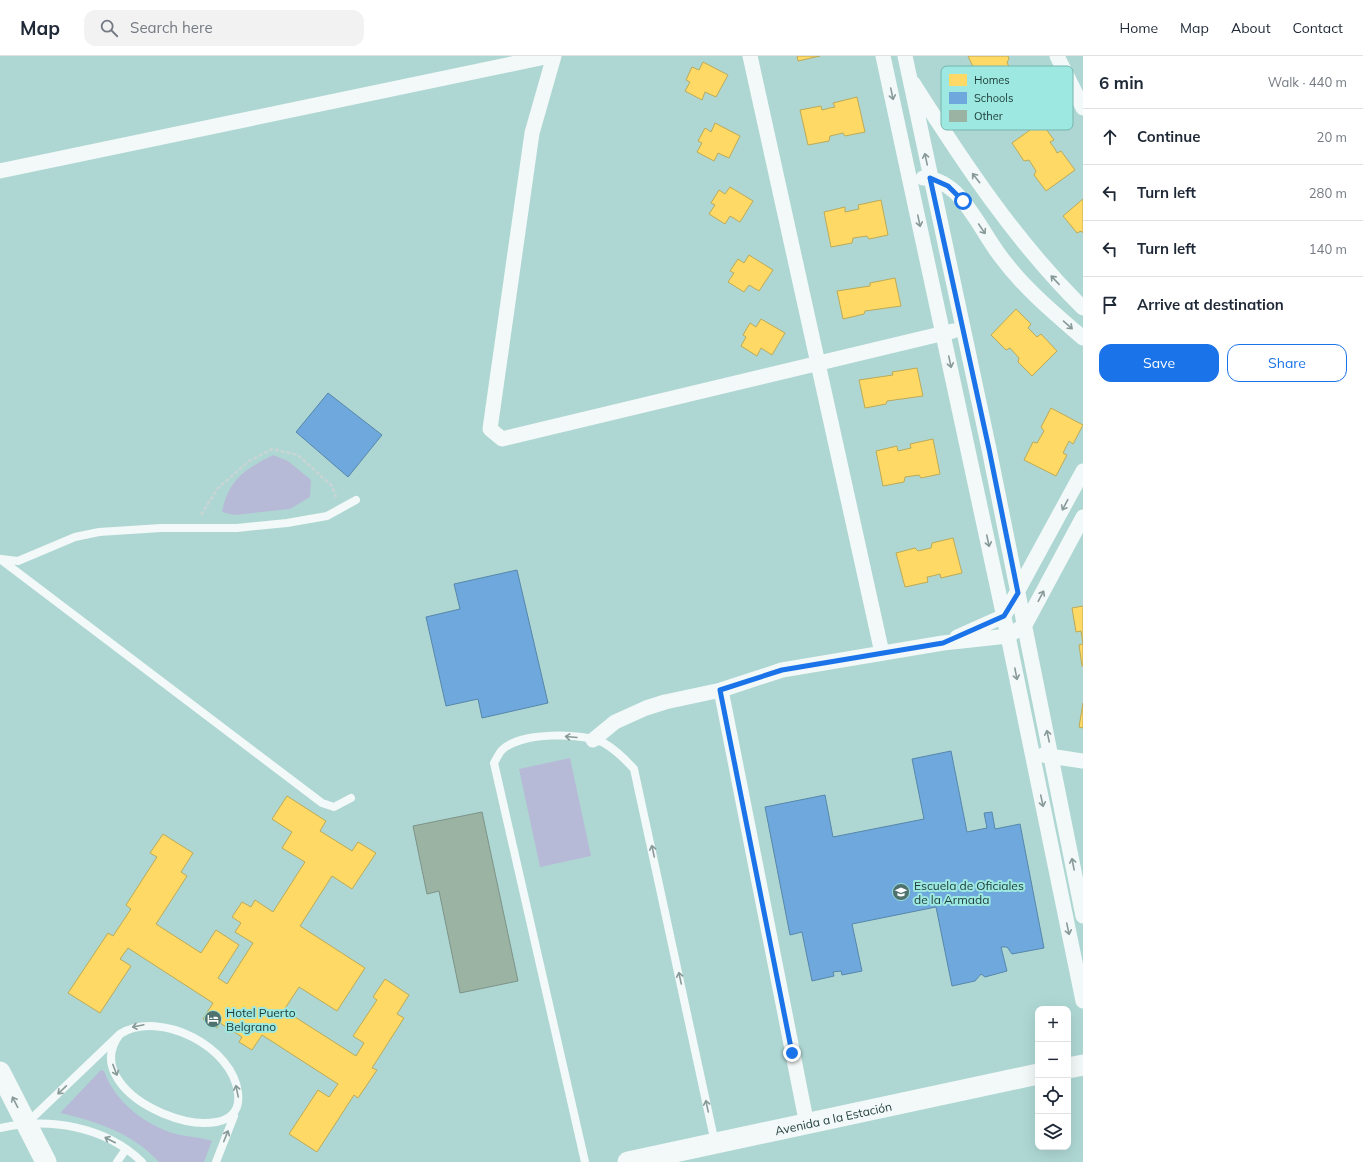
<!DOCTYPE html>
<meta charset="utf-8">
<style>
:root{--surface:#fff;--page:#f2f2f3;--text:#1f2937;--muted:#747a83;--line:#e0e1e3;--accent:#1a73e8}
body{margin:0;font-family:Mulish,sans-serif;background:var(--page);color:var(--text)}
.controls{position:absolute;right:12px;bottom:12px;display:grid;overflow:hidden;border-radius:8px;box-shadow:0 4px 16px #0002}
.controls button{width:36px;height:36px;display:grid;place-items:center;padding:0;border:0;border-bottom:1px solid var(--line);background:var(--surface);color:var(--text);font:20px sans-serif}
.stop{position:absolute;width:12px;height:12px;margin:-9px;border:3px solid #1a73e8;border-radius:50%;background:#fff}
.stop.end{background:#1a73e8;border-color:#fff;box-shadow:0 1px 4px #0008}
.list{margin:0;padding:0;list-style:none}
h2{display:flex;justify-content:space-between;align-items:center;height:52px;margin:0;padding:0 16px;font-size:17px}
h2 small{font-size:13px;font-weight:400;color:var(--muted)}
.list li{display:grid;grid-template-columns:26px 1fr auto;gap:12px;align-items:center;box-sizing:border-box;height:56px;padding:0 16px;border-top:1px solid var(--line)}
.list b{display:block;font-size:15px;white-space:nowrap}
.list em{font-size:13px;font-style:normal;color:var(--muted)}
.actions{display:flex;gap:8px;padding:12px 16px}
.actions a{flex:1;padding:9px 0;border:1px solid var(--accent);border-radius:12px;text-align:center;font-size:14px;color:var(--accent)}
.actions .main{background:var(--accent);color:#fff}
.icon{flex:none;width:22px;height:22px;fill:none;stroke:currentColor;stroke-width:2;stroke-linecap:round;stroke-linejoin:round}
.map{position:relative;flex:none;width:1083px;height:1106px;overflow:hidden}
header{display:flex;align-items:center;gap:24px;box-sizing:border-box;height:56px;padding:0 20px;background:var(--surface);border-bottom:1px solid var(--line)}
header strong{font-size:19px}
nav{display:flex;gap:22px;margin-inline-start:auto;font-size:14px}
.search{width:280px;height:36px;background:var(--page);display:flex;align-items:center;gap:10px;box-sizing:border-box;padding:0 14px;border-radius:12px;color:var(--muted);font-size:15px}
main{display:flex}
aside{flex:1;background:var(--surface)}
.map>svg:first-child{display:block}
.green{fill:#b7bad7}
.homes{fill:#ffd966;stroke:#bbaa58}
.schools{fill:#6fa8dc;stroke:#5687ab}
.building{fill:#9ab3a3;stroke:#7d9388}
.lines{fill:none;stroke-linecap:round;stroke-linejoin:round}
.path{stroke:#c8d5d4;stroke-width:2.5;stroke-dasharray:4 2;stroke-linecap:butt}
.lane{stroke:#f3f9f8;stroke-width:8}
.street{stroke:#f3f9f8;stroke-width:15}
.secondary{stroke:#f3f9f8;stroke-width:21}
.oneway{stroke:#889a98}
.route{stroke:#1a73e8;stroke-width:5}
.labels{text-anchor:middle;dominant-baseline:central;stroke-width:4;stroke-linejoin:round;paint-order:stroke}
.poi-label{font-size:12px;fill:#1c3b38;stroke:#9de8e0;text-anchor:start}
.street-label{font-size:12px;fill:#1c3b38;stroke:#9de8e0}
.key{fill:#9de8e0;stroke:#76b4ae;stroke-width:1}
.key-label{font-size:11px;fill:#1c3b38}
</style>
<header>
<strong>Map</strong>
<div class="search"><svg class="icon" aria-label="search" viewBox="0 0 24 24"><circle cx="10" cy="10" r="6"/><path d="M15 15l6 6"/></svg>Search here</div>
<nav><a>Home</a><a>Map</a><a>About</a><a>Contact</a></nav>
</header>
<main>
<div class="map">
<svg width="1083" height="1106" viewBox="0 0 1083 1106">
<rect width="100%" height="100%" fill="#aed7d3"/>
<!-- green -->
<path class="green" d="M 273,399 L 288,405 L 311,424 L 310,441 L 290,453 L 234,459 L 222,456 C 229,423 244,414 273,399 Z
M 570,702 L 591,800 L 540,811 L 519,713 Z
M 101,1014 L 104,1015 C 115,1046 145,1069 176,1078 C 188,1081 201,1081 212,1085 L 204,1106 L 159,1106 C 134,1078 96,1065 60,1057 Z"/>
<!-- homes -->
<path class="homes" d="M 797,0 L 820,0 L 798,5 Z
M 968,0 L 1008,0 L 1009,3 L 1007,6 L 1012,19 L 1017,19 L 1026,38 L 993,53 L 984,34 L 988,32 L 983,20 L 978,22 Z
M 703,6 L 728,19 L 716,41 L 705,36 L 702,44 L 685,35 L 690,26 L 686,24 L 692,11 L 699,14 Z
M 857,41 L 865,76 L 845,80 L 843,77 L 830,80 L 829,85 L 808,89 L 800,54 L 821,50 L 822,54 L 830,52 L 835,51 L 833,47 Z
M 1041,66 L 1054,84 L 1050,86 L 1055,93 L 1057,97 L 1061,95 L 1075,114 L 1046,135 L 1034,119 L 1036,115 L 1029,104 L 1024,105 L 1012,87 Z
M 715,67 L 740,80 L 729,102 L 718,97 L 714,105 L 697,96 L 702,87 L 698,85 L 705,72 L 711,76 Z
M 730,131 L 753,145 L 740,166 L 730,160 L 725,168 L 709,158 L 715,149 L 711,147 L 719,134 L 725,138 Z
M 1083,143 L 1083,177 L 1081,175 L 1077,177 L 1063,160 Z
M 881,144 L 888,179 L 869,183 L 867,180 L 853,182 L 852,187 L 831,191 L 824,156 L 845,151 L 845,156 L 859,153 L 858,149 Z
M 749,199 L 773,214 L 759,235 L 749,229 L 744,236 L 728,226 L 734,217 L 730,215 L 738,203 L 744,207 Z
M 895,222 L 901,250 L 865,255 L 864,258 L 843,263 L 837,235 L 870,230 L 870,227 Z
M 1016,253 L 1031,268 L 1028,272 L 1037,281 L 1041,278 L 1057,295 L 1032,320 L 1018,306 L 1019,302 L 1010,292 L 1006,294 L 991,279 Z
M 761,263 L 785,277 L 772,299 L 761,292 L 757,300 L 741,290 L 746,281 L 743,279 L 750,267 L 756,271 Z
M 917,312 L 923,340 L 887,345 L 886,348 L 865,352 L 859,324 L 893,319 L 892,316 Z
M 1051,352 L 1083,369 L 1073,388 L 1069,385 L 1063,397 L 1067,399 L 1056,420 L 1024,404 L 1033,386 L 1037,387 L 1044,375 L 1041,371 Z
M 933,383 L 940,418 L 921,422 L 919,419 L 905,421 L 904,426 L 883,430 L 876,395 L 897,390 L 898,395 L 911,392 L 910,388 Z
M 953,482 L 962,517 L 941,522 L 940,518 L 932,520 L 927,521 L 928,526 L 905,531 L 896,497 L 915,492 L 918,495 L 931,492 L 932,487 Z
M 1083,550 L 1083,588 L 1081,575 L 1076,576 L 1072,552 Z
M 1083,588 L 1083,610 L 1082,610 L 1079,589 Z
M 1083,647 L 1083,672 L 1079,671 Z
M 287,740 L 326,765 L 320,775 L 352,795 L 358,786 L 376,797 L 352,833 L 332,820 L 300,870 L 365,912 L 337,955 L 299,931 L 284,954 L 356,1000 L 364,987 L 353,980 L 377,944 L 373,941 L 385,923 L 409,939 L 397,958 L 404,962 L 372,1012 L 377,1014 L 358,1042 L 354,1039 L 317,1096 L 289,1078 L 318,1034 L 329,1041 L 338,1028 L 262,979 L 252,994 L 239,986 L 242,981 L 220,967 L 217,972 L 203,963 L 213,947 L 128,892 L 120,903 L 131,910 L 100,957 L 68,937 L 108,877 L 113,880 L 131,853 L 126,849 L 157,801 L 150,797 L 163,778 L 193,797 L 181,816 L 187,820 L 156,868 L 201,897 L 216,874 L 239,889 L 218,922 L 227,928 L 253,887 L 235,876 L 241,867 L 232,861 L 242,846 L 251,851 L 255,844 L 273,856 L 305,806 L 282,792 L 292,776 L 272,763 Z"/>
<!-- schools -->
<path class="schools" d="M 328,337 L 382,379 L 348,421 L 296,376 Z
M 517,514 L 548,647 L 482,662 L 478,643 L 446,650 L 426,561 L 460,553 L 454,528 Z
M 951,695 L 967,776 L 987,772 L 984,757 L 992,756 L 995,773 L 1020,768 L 1044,892 L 1012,898 L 1007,891 L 1001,891 L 1007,915 L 985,921 L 981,918 L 975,925 L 952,930 L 936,851 L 852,868 L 862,915 L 842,919 L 841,915 L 833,916 L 834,920 L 812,925 L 802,876 L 790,879 L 765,751 L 825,739 L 833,781 L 924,763 L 912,703 Z"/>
<!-- building -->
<path class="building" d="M 482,756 L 518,925 L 460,937 L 439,835 L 427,838 L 413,770 Z"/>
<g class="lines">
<!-- path -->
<path class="path" d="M 201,459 L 218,432 L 249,405 L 272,393 L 298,399 L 332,430 L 336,441"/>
<!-- lane -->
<path class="lane" d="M 0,503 L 322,747 L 334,751 L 351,742
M 1,503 L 18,505 L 75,481 L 99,476 L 161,472 L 237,472 L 287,467 L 327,460 L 356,444
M 27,1067 L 120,978 C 160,953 233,991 238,1037 C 247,1106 70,1043 120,978
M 0,1072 C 49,1061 105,1070 142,1106
M 117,1106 L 126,1093
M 216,1106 L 234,1060
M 585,1106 L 494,707 C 497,702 499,697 502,694 C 519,676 583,676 604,687 C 616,694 625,703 634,713 L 715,1087"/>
<!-- street -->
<path class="street" d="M 554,0 L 532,77 L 490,373 L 502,383 L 953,275
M 750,0 L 882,597
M 883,0 L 1008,580 L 1083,945
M 905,0 L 989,393 L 1083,860
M 1057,0 L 1083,52
M 913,27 C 963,106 1016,186 1083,252
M 0,115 L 550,0
M 923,122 C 935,122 946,128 955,136 C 974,155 985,180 1001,201 C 1024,232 1054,257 1083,282
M 957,581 L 1004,560 L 1083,415
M 721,634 L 807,1069
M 593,684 L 615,666 L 646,652 L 665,646 L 721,634 L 782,614 L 943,587 L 1008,580 L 1025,569 L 1083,461
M 1043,699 L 1083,705"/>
<!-- secondary -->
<g class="secondary">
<path d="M 1068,1012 L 1083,1009"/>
<path d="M 0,1016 L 46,1106"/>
<path id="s1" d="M 628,1106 L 1038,1018"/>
</g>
</g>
<!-- one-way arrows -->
<defs><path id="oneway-shaft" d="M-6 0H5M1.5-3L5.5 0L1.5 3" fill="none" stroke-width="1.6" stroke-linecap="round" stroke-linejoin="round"/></defs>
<g class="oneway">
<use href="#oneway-shaft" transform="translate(892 38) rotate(78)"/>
<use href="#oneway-shaft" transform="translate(926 103) rotate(-102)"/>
<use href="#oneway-shaft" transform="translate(976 122) rotate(-128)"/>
<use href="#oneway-shaft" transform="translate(919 165) rotate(78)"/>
<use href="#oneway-shaft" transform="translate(982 173) rotate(56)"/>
<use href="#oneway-shaft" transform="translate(1055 224) rotate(-133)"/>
<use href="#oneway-shaft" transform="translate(1068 269) rotate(41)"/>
<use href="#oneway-shaft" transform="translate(950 306) rotate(78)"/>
<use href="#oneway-shaft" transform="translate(1065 449) rotate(118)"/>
<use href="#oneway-shaft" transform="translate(988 485) rotate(78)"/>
<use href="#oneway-shaft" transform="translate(1041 540) rotate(-62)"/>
<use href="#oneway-shaft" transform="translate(1016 618) rotate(79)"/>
<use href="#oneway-shaft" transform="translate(1048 680) rotate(-102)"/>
<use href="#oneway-shaft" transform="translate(571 681) rotate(-175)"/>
<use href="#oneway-shaft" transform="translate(1042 745) rotate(78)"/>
<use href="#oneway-shaft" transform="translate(653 795) rotate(-102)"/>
<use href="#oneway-shaft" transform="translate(1073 808) rotate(-101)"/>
<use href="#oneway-shaft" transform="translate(1068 873) rotate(78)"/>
<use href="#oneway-shaft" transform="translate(680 922) rotate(-102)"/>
<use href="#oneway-shaft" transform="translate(138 970) rotate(168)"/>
<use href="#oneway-shaft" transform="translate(115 1014) rotate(69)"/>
<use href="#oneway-shaft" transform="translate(62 1034) rotate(136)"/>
<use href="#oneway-shaft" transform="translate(237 1035) rotate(-102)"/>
<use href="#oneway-shaft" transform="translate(15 1046) rotate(-117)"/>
<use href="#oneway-shaft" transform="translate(707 1050) rotate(-102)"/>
<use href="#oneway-shaft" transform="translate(226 1080) rotate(-68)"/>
<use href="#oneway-shaft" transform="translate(110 1084) rotate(-153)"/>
</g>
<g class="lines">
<!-- route -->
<path class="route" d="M 792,997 L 720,634 L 782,614 L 943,587 L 1004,560 L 1018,537 L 989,393 L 930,122 L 948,130 L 963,145"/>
</g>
<!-- icons -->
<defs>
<g id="school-disc" transform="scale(0.9)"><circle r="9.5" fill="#4f726e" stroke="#9de8e0"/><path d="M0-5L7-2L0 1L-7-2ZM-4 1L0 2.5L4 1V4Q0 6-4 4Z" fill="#fff"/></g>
<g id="hotel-disc" transform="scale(0.9)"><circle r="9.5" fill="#4f726e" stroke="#9de8e0"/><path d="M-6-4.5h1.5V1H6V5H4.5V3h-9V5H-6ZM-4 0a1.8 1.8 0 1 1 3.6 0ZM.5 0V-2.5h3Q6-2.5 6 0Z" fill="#fff"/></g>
</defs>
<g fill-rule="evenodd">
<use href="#school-disc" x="901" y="836"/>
<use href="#hotel-disc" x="213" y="963"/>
</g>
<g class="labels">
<!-- poi labels -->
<g class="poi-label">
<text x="914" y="829">Escuela de Oficiales<tspan x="914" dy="14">de la Armada</tspan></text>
<text x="226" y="956">Hotel Puerto<tspan x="226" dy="14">Belgrano</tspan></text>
</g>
<!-- street labels -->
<g class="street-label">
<text stroke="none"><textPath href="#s1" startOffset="210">Avenida a la Estación</textPath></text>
</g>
</g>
<!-- legend -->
<rect x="941" y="10" width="132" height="64" rx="6" class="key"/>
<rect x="949" y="18" width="18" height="12" fill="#ffd966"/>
<rect x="949" y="36" width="18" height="12" fill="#6fa8dc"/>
<rect x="949" y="54" width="18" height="12" fill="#9ab3a3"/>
<g class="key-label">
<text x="974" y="28">Homes</text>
<text x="974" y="46">Schools</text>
<text x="974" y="64">Other</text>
</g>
</svg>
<div class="controls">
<button>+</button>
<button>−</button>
<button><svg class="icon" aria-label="locate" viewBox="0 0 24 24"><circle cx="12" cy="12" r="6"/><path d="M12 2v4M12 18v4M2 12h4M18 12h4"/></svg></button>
<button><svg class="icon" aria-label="layers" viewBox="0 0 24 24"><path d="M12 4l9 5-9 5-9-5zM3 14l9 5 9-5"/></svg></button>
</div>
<div class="stop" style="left:963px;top:145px"></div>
<div class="stop end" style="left:792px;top:997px"></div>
</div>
<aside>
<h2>6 min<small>Walk · 440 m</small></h2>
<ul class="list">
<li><svg class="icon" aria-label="ahead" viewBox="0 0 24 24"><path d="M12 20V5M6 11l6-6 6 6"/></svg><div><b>Continue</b></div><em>20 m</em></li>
<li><svg class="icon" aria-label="left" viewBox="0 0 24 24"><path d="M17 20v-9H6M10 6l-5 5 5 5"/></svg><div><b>Turn left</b></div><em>280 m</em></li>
<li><svg class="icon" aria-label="left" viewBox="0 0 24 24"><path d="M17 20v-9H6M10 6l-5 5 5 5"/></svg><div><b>Turn left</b></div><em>140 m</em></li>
<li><svg class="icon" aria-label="arrive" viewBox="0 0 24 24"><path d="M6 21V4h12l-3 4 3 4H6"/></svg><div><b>Arrive at destination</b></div></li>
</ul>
<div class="actions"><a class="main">Save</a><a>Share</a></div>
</aside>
</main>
